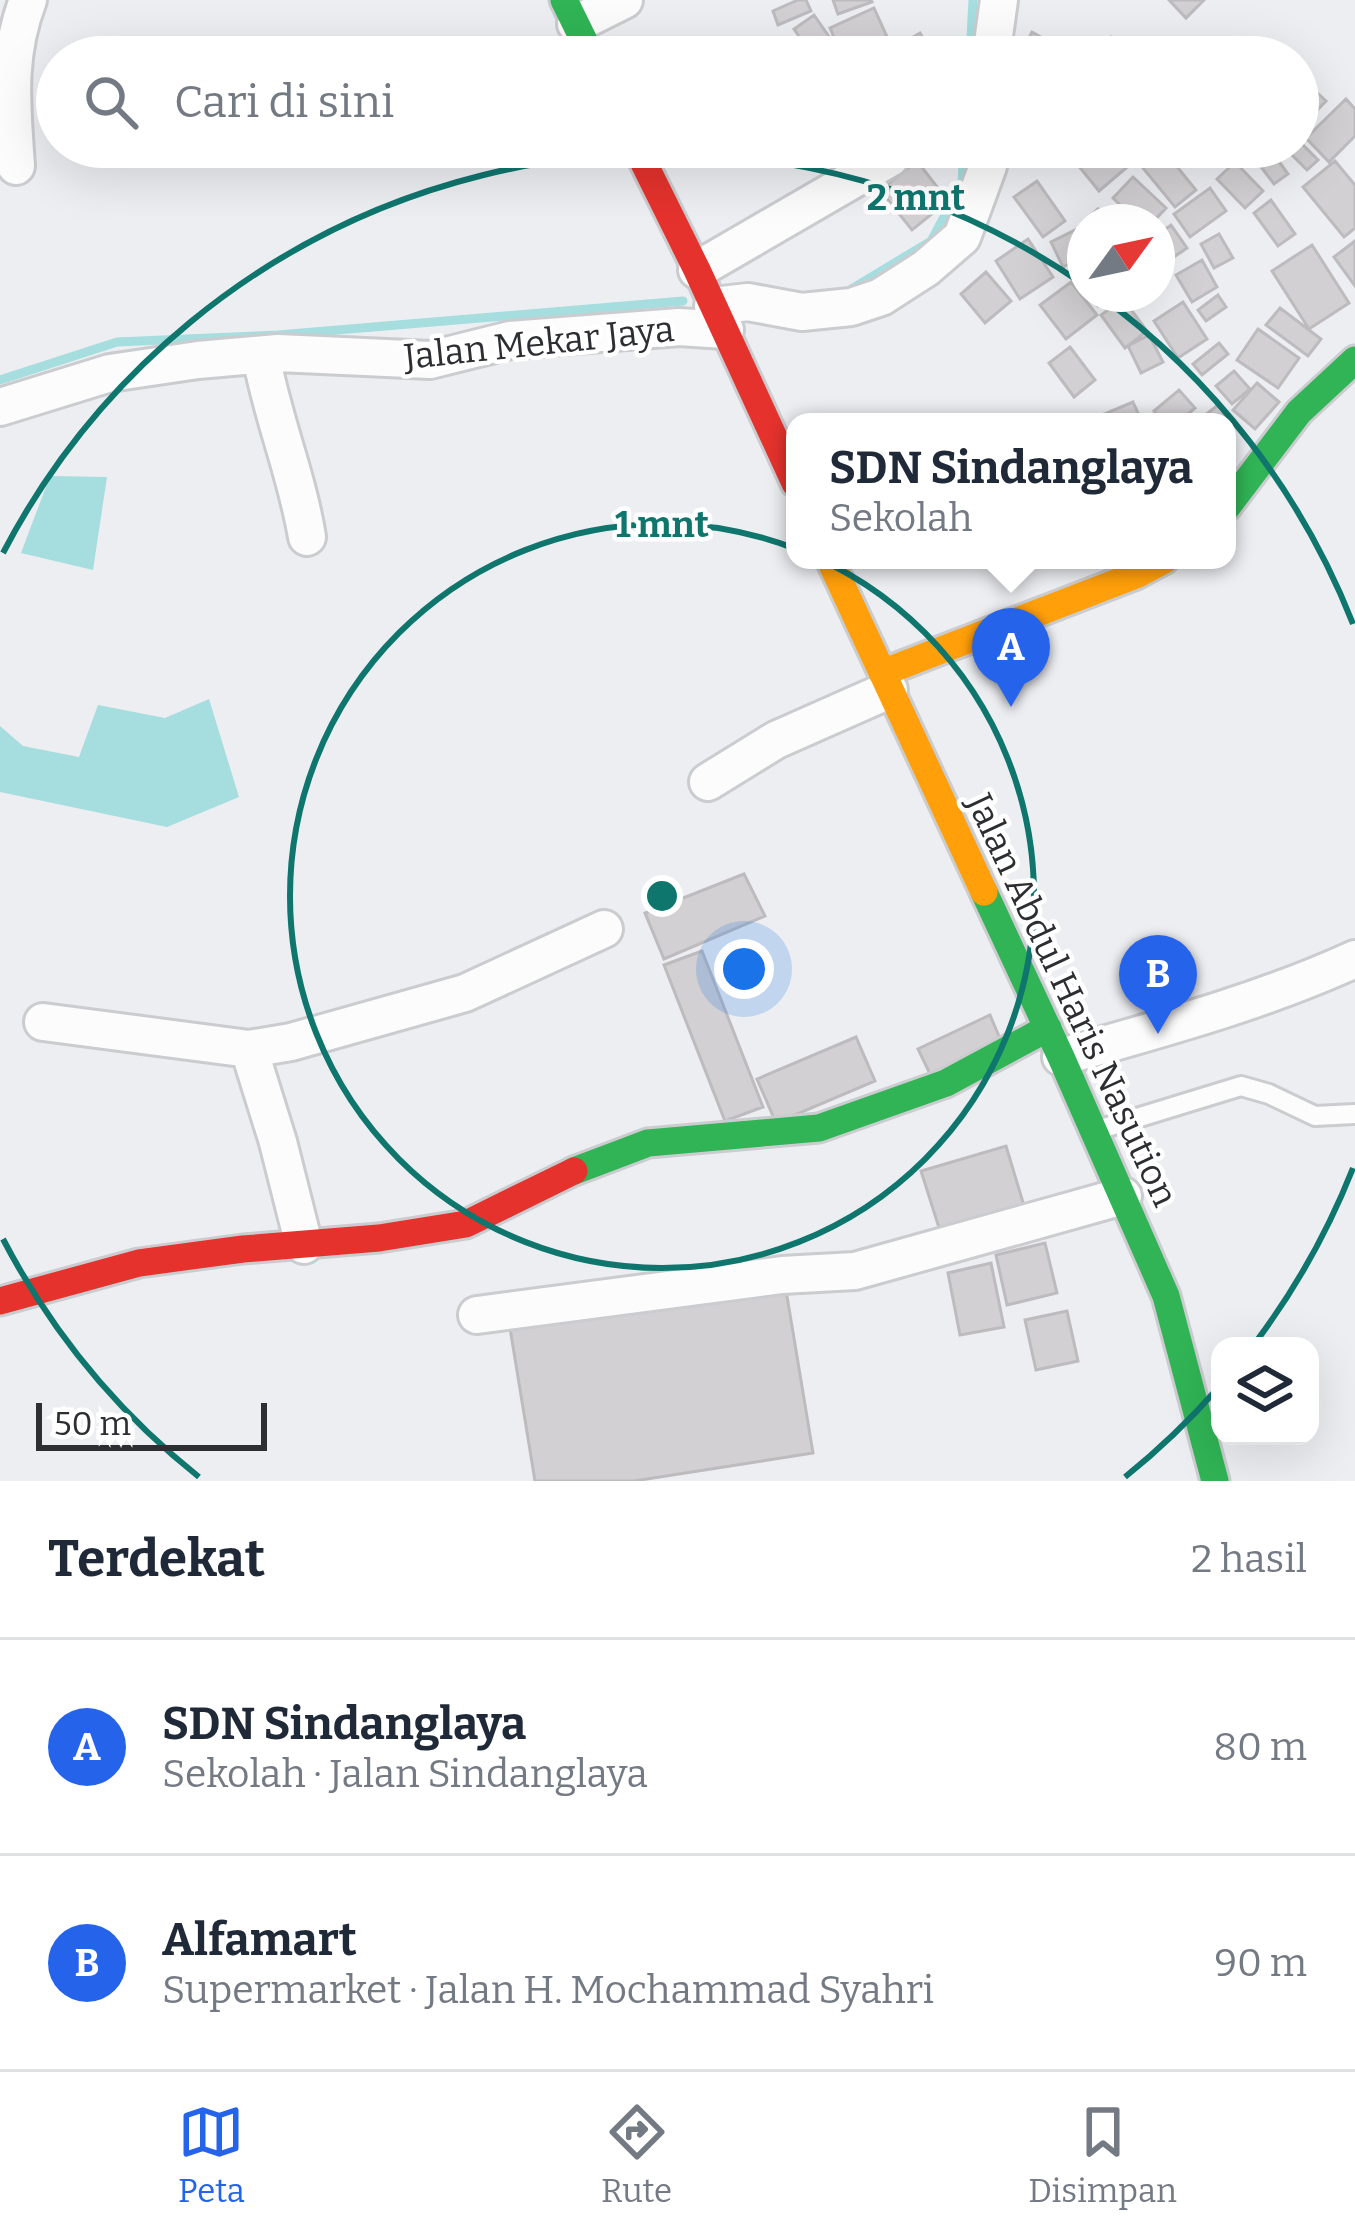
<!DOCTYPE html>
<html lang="id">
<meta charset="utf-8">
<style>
:root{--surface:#fff;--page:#f6f6f7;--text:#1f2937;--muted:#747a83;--line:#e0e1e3;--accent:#2563eb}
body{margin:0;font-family:Bitter,serif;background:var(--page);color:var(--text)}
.controls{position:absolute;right:36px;bottom:36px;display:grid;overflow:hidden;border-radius:24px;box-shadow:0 12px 48px #0002}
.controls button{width:108px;height:108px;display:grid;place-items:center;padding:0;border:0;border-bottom:3px solid var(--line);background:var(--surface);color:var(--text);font:60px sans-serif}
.compass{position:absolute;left:1067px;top:204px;width:108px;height:108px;border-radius:50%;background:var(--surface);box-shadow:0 12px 48px #0002;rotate:57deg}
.scale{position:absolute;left:36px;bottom:30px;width:231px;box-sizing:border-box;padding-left:12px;border:6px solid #2d2e31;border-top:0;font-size:33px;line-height:42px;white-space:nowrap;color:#2d2e31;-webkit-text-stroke:9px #fff;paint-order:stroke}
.you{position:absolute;left:744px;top:969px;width:42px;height:42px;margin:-30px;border:9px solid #fff;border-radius:50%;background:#1a73e8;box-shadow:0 0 0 18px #1a73e833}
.badge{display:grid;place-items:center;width:78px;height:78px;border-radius:50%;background:var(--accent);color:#fff;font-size:39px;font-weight:700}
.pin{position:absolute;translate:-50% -99px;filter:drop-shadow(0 3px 6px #0008)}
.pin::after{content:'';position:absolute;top:63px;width:42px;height:36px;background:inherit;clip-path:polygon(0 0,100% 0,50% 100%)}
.popup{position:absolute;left:786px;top:413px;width:450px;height:156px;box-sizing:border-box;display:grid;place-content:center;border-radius:24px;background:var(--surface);filter:drop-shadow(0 3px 9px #0005);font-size:39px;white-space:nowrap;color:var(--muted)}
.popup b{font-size:45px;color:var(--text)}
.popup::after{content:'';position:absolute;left:50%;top:100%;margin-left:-24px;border:24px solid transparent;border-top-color:var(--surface)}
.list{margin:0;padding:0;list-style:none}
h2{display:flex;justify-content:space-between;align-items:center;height:156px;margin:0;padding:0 48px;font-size:51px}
h2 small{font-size:39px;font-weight:400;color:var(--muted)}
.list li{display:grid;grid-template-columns:78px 1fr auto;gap:36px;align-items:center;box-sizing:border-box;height:216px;padding:0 48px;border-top:3px solid var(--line)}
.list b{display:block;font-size:45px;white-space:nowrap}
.list p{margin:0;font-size:39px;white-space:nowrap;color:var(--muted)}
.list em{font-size:39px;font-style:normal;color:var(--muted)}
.icon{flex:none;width:66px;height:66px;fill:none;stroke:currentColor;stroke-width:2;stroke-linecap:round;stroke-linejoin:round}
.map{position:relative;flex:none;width:1355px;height:1481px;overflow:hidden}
.search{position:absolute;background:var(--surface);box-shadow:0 12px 48px #0002;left:36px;right:36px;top:36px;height:132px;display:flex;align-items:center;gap:30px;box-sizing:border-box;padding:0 42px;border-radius:66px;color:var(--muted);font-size:45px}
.sheet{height:588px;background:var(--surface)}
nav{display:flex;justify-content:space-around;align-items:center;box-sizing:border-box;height:168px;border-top:3px solid var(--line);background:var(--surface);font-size:33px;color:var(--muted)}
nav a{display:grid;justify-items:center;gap:6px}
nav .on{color:var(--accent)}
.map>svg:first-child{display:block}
.water{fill:#a6ddde}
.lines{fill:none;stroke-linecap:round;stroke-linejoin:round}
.stream{stroke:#a6ddde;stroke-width:9}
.building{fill:#d2d0d2;stroke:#bdbbbd;stroke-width:3}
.lane-casing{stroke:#cbcccf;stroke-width:24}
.street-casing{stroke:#cbcccf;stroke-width:42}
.fast-casing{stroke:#cbcccf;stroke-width:33}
.slow-casing{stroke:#cbcccf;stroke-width:33}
.jam-casing{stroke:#cbcccf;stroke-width:33}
.lane{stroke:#fcfcfd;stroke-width:18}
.street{stroke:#fcfcfd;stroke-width:36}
.fast{stroke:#30b455;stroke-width:27}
.slow{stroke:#ff9f0a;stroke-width:27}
.jam{stroke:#e5322d;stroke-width:27}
.ring{fill:none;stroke:#0f766e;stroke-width:6}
.labels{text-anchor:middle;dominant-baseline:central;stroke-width:9;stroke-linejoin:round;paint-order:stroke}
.street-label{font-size:36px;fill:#2d2e31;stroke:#fff}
.centre{fill:#0f766e;stroke:#fff;stroke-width:6}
.ring-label{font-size:36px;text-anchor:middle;font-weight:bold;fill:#0f766e;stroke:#fff;stroke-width:9;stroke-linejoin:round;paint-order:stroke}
</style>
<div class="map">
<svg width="1355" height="1481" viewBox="0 0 1355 1481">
<rect width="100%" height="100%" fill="#edeef2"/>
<!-- water -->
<path class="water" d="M 50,476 L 107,477 L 93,570 L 21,553 Z
M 209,699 L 239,797 L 167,827 L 0,792 L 0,726 L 23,746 L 79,757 L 98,705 L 165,718 Z"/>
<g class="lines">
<!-- stream -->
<path class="stream" d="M 970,57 L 973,0
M 848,291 L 931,241 L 962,183 L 964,147
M 0,380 L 117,342 L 278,335 L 683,301"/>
</g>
<!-- building -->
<path class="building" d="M 798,0 L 806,0 L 811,11 L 778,25 L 773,11 Z
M 833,0 L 871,0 L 872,2 L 838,14 Z
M 1169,0 L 1204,0 L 1186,18 Z
M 874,8 L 888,39 L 843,57 L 830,28 Z
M 814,15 L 832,41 L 812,55 L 794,29 Z
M 1032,32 L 1064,50 L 1060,57 L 1027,57 L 1021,53 Z
M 920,33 L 935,57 L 882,57 L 881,56 Z
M 1111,37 L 1131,53 L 1127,57 L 1095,57 Z
M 790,40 L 802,57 L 765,57 Z
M 1310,86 L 1326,101 L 1298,130 L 1298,98 Z
M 1346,99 L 1355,109 L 1355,136 L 1329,162 L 1306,138 Z
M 1301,143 L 1318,160 L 1307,170 L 1290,153 Z
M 912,147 L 948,147 L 948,159 L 912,158 Z
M 1088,147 L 1109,147 L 1126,168 L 1099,191 L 1073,159 Z
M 1156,147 L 1161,147 L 1196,190 L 1175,207 L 1138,162 Z
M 1275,156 L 1288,174 L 1274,184 L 1261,167 Z
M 917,161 L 948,201 L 912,230 L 880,190 Z
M 1335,161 L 1355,185 L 1355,228 L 1344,237 L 1303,187 Z
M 1235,162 L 1263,191 L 1245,208 L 1217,179 Z
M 1133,177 L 1166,208 L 1153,222 L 1138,222 L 1113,198 Z
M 1037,181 L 1065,221 L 1043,237 L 1014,197 Z
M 1210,188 L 1226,211 L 1190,237 L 1174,214 Z
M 1271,200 L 1295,234 L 1278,246 L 1254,213 Z
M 1098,209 L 1106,219 L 1102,222 L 1085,222 L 1084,221 Z
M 1171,225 L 1187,248 L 1171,259 L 1157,238 L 1157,235 Z
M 1075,230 L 1085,256 L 1063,267 L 1051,242 Z
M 1219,234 L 1233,258 L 1214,268 L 1201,244 Z
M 1028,239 L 1053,277 L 1020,299 L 996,261 Z
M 1355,241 L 1355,286 L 1334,257 Z
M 1312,245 L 1349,303 L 1309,329 L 1272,271 Z
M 1202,260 L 1217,287 L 1192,302 L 1176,275 Z
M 986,272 L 1011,301 L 985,323 L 961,294 Z
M 1071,282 L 1097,315 L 1066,339 L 1040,305 Z
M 1090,294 L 1117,294 L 1098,306 Z
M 1218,295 L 1226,307 L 1206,321 L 1198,310 Z
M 1123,299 L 1147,331 L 1125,348 L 1101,315 Z
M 1183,302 L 1207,339 L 1178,358 L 1154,321 Z
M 1280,308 L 1321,339 L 1308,356 L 1266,325 Z
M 1258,329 L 1299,358 L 1278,388 L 1237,360 Z
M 1149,335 L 1163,362 L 1141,373 L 1128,346 Z
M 1219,343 L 1228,354 L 1202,375 L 1193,364 Z
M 1070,347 L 1095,380 L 1074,397 L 1049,363 Z
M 1234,371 L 1250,389 L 1232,404 L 1216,386 Z
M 1257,383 L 1279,402 L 1255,429 L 1233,410 Z
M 1179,390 L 1195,408 L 1179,422 L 1164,422 L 1154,411 Z
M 1133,402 L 1142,422 L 1099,422 L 1097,417 Z
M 1218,405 L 1228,419 L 1224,422 L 1200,422 L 1199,420 Z
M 744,874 L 765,916 L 664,959 L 645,913 Z
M 702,951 L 763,1107 L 725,1121 L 664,965 Z
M 990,1015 L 1001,1041 L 930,1074 L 918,1049 Z
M 856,1037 L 875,1081 L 776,1123 L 757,1079 Z
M 1006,1146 L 1025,1209 L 941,1234 L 921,1171 Z
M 1045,1243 L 1057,1293 L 1007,1305 L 996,1255 Z
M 991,1263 L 1004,1327 L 960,1335 L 948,1273 Z
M 785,1284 L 813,1453 L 634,1481 L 535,1481 L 510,1328 Z
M 1067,1311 L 1078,1361 L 1036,1370 L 1025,1320 Z"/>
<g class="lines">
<!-- lane casing -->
<g class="lane-casing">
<path id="lane" d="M 1104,1128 L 1241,1086 L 1269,1094 L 1315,1116 L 1355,1114"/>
</g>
<!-- street casing -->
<g class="street-casing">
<path id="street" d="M 576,24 L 624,0
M 991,57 L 999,0
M 16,166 C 12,106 6,57 28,0
M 697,270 L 890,158
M 713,306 L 748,302 L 802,312 L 851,307 L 881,297 L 926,268 L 962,237 L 988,166 L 988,147
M 261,355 C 272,417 297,475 307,537
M 0,407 L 110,373 L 198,360 L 278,353 L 430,360 L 510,340 L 679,327 L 725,330
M 708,782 L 776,740 L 889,690
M 43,1022 L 249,1049 L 278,1142 L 304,1245
M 249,1049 L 291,1042 L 465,993 L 604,929
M 1061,1057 C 1160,1029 1261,1002 1355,959
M 477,1315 L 782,1275 L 855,1271 L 1123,1196"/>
</g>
<!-- fast casing -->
<g class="fast-casing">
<path id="fast" d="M 564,0 L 592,57
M 1227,507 L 1299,412 L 1355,360
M 984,892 L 1061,1057 L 1166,1296 L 1215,1481
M 574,1171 L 648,1143 L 819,1128 L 946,1083 L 1048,1028"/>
</g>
<!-- slow casing -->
<g class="slow-casing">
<path id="slow" d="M 830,560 L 984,892
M 882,673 L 1136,575 L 1164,560"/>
</g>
<!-- jam casing -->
<g class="jam-casing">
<path id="jam" d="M 636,147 L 697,270 L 795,483
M 0,1301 L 139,1263 L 243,1249 L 379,1238 L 466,1224 L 574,1171"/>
</g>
<!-- lane -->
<use href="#lane" class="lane"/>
<!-- street -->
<use href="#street" class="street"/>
<!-- fast -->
<use href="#fast" class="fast"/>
<!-- slow -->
<use href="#slow" class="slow"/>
<!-- jam -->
<use href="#jam" class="jam"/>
</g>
<!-- distance rings -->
<g class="ring">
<circle cx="662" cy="896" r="372"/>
<path d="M1353 1168A743 743 0 0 1 1255 1343M1218 1388A743 743 0 0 1 1125 1477M199 1477A743 743 0 0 1 3 1239M3 553A743 743 0 0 1 1083 284M1099 295A743 743 0 0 1 1353 624"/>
</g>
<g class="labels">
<!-- street labels -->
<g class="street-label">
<text transform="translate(539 343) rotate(-6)">Jalan Mekar Jaya</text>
<text transform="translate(1072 1000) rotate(65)">Jalan Abdul Haris Nasution</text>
</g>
</g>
<circle cx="662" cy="896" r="18" class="centre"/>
<g class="ring-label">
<text x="916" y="210">2 mnt</text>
<text x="662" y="537">1 mnt</text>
</g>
</svg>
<div class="controls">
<button><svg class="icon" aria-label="layers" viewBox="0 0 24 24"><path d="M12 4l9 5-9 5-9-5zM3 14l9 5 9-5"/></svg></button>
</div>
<svg class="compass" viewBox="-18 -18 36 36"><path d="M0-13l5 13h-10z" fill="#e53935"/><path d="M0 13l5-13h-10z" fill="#747a83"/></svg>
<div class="scale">50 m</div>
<div class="you"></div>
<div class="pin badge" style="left:1011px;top:707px">A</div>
<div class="popup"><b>SDN Sindanglaya</b>Sekolah</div>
<div class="pin badge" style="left:1158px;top:1034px">B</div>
<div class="search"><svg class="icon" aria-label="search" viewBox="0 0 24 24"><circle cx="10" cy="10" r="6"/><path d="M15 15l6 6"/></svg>Cari di sini</div>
</div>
<section class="sheet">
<h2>Terdekat<small>2 hasil</small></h2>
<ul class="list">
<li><span class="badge">A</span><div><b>SDN Sindanglaya</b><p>Sekolah · Jalan Sindanglaya</p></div><em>80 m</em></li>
<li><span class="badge">B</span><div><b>Alfamart</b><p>Supermarket · Jalan H. Mochammad Syahri</p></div><em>90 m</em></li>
</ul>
</section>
<nav>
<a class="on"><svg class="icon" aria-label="map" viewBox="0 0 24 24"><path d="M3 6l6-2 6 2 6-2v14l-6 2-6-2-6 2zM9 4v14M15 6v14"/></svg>Peta</a>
<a><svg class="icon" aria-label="directions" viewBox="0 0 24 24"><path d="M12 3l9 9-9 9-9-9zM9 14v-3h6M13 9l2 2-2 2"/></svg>Rute</a>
<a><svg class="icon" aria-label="saved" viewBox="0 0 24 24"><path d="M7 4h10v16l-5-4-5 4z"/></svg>Disimpan</a>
</nav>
